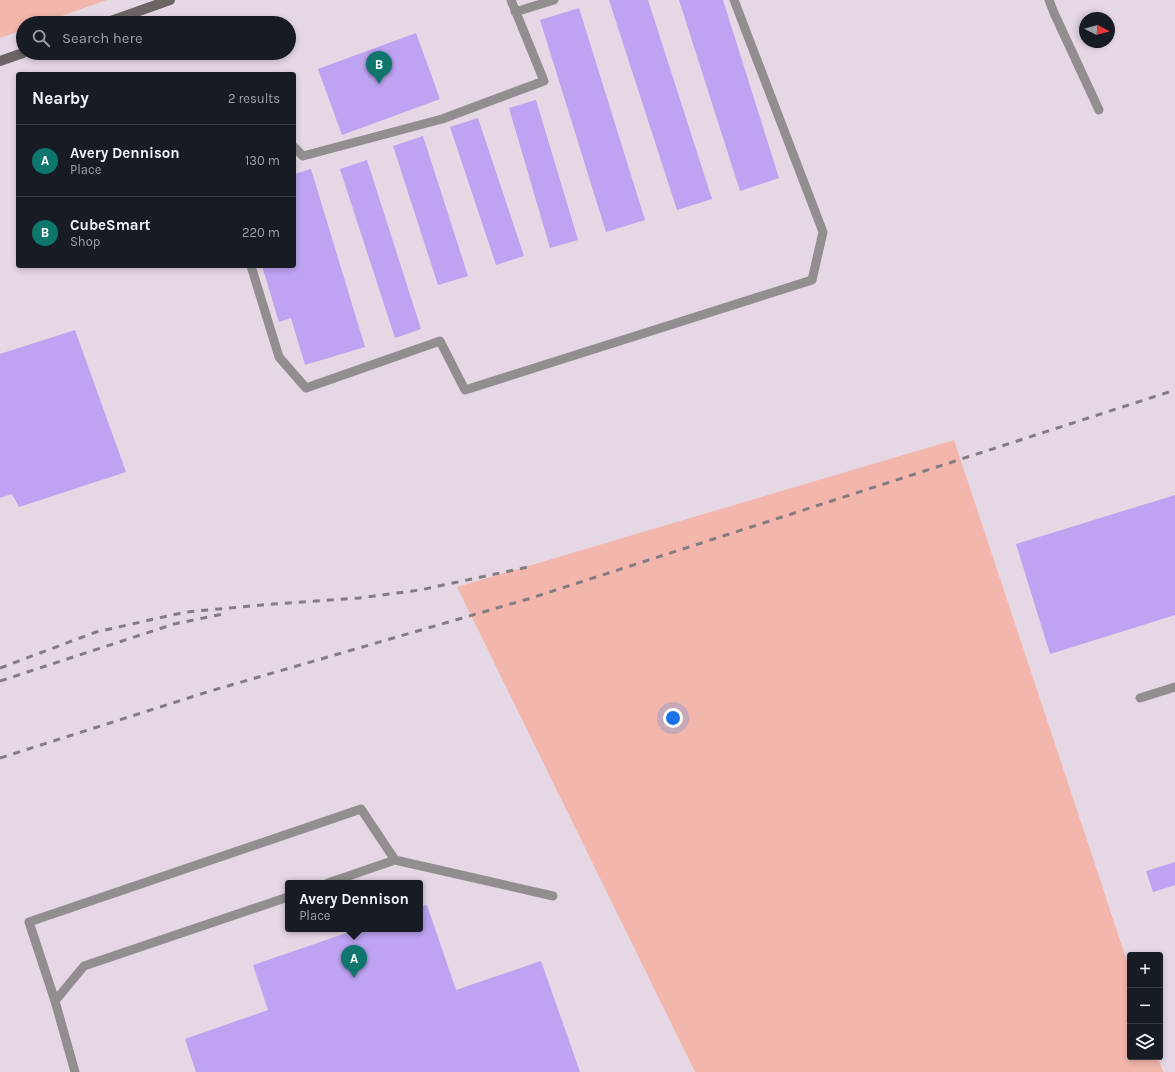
<!DOCTYPE html>
<meta charset="utf-8">
<style>
:root{--surface:#171b24;--page:#242831;--text:#f1f3f6;--muted:#9ea1a6;--line:#363941;--accent:#0f766e}
body{margin:0;font-family:Karla,sans-serif;background:var(--page);color:var(--text)}
.controls{position:absolute;right:12px;bottom:12px;display:grid;overflow:hidden;border-radius:4px;box-shadow:0 2px 6px #0003}
.controls button{width:36px;height:36px;display:grid;place-items:center;padding:0;border:0;border-bottom:1px solid var(--line);background:var(--surface);color:var(--text);font:20px sans-serif}
.compass{position:absolute;left:1079px;top:12px;width:36px;height:36px;border-radius:50%;background:var(--surface);box-shadow:0 2px 6px #0003;rotate:95deg}
.you{position:absolute;left:673px;top:718px;width:14px;height:14px;margin:-10px;border:3px solid #fff;border-radius:50%;background:#1a73e8;box-shadow:0 0 0 6px #1a73e833}
.badge{display:grid;place-items:center;width:26px;height:26px;border-radius:50%;background:var(--accent);color:#fff;font-size:13px;font-weight:700}
.pin{position:absolute;translate:-50% -33px;filter:drop-shadow(0 1px 2px #0008)}
.pin::after{content:'';position:absolute;top:21px;width:14px;height:12px;background:inherit;clip-path:polygon(0 0,100% 0,50% 100%)}
.popup{position:absolute;left:285px;top:880px;width:138px;height:52px;box-sizing:border-box;display:grid;place-content:center;border-radius:4px;background:var(--surface);filter:drop-shadow(0 1px 3px #0005);font-size:13px;white-space:nowrap;color:var(--muted)}
.popup b{font-size:15px;color:var(--text)}
.popup::after{content:'';position:absolute;left:50%;top:100%;margin-left:-8px;border:8px solid transparent;border-top-color:var(--surface)}
.list{margin:0;padding:0;list-style:none}
h2{display:flex;justify-content:space-between;align-items:center;height:52px;margin:0;padding:0 16px;font-size:17px}
h2 small{font-size:13px;font-weight:400;color:var(--muted)}
.list li{display:grid;grid-template-columns:26px 1fr auto;gap:12px;align-items:center;box-sizing:border-box;height:72px;padding:0 16px;border-top:1px solid var(--line)}
.list b{display:block;font-size:15px;white-space:nowrap}
.list p{margin:0;font-size:13px;white-space:nowrap;color:var(--muted)}
.list em{font-size:13px;font-style:normal;color:var(--muted)}
.icon{flex:none;width:22px;height:22px;fill:none;stroke:currentColor;stroke-width:2;stroke-linecap:round;stroke-linejoin:round}
.map{position:relative;flex:none;width:1175px;height:1072px;overflow:hidden}
.search{position:absolute;background:var(--surface);box-shadow:0 2px 6px #0003;left:16px;top:16px;width:280px;height:44px;display:flex;align-items:center;gap:10px;box-sizing:border-box;padding:0 14px;border-radius:22px;color:var(--muted);font-size:15px}
.panel{position:absolute;background:var(--surface);box-shadow:0 2px 6px #0003;left:16px;top:72px;width:280px;height:196px;border-radius:4px}
.map>svg:first-child{display:block}
.built{fill:#e5d7e4;fill-rule:evenodd}
.green{fill:#f2b6ac}
.building{fill:#bda3f1}
.lines{fill:none;stroke-linecap:round;stroke-linejoin:round}
.lane{stroke:#928d8e;stroke-width:9}
.secondary{stroke:#6b6566;stroke-width:10}
.rail{stroke:#837d82;stroke-width:3;stroke-dasharray:7 7;stroke-linecap:butt}
</style>
<div class="map">
<svg width="1175" height="1072" viewBox="0 0 1175 1072">
<rect width="100%" height="100%" fill="#e8e1e7"/>
<!-- built -->
<path class="built" d="M 108,0 L 1175,0 L 1175,1072 L 1163,1072 L 1158,1057 L 1160,1057 L 1160,955 L 1130,955 L 1130,970 L 1107,899 L 457,587 L 695,1072 L 0,1072 L 0,38 L 23,30 L 23,53 L 289,53 L 289,23 L 42,23 ZM 1085,18 L 1109,18 L 1109,42 L 1085,42 ZM 18,74 L 294,74 L 294,266 L 18,266 ZM 288,883 L 420,883 L 420,929 L 288,929 Z"/>
<!-- green -->
<path class="green" d="M 0,0 L 107,0 L 42,23 L 23,23 L 23,30 L 0,38 Z
M 954,440 L 1130,970 L 1130,1057 L 1158,1057 L 1163,1072 L 695,1072 L 457,587 Z"/>
<!-- building -->
<path class="building" d="M 609,0 L 648,0 L 712,199 L 677,210 Z
M 679,0 L 723,0 L 779,178 L 740,191 Z
M 579,8 L 645,220 L 606,232 L 540,20 Z
M 416,33 L 440,99 L 342,135 L 318,69 Z
M 536,100 L 578,240 L 550,248 L 509,108 Z
M 478,118 L 524,256 L 496,265 L 450,127 Z
M 423,136 L 468,276 L 438,285 L 393,146 Z
M 367,160 L 421,329 L 395,338 L 340,169 Z
M 311,169 L 365,347 L 305,365 L 291,318 L 279,322 L 262,266 L 294,266 L 294,174 Z
M 75,330 L 126,472 L 19,507 L 12,494 L 0,498 L 0,354 Z
M 1175,495 L 1175,615 L 1050,654 L 1016,544 Z
M 1175,862 L 1175,885 L 1153,892 L 1146,871 Z
M 427,905 L 456,990 L 541,961 L 580,1072 L 196,1072 L 185,1039 L 268,1010 L 253,965 L 358,929 L 420,929 L 420,907 Z"/>
<g class="lines">
<!-- lane -->
<path class="lane" d="M 1049,0 L 1054,13 L 1099,110
M 515,12 L 554,0
M 294,147 L 303,156 L 442,119 L 544,81 L 511,0
M 251,266 L 279,357 L 306,388 L 440,341 L 465,390 L 812,280 L 823,232 L 734,0
M 1140,698 L 1175,687
M 328,883 L 395,860 L 553,896
M 55,1001 L 29,922 L 361,809 L 395,860
M 75,1072 L 55,1001 L 84,966 L 288,897"/>
<!-- secondary -->
<path class="secondary" d="M 105,23 L 170,0
M 0,61 L 23,53"/>
<!-- rail -->
<path class="rail" d="M 0,668 L 96,632 L 186,612 L 273,604 L 359,598 L 420,590 L 533,566
M 0,681 L 174,624 L 223,614
M 0,758 L 207,692 L 528,599 L 1175,390"/>
</g>
</svg>
<div class="controls">
<button>+</button>
<button>−</button>
<button><svg class="icon" aria-label="layers" viewBox="0 0 24 24"><path d="M12 4l9 5-9 5-9-5zM3 14l9 5 9-5"/></svg></button>
</div>
<svg class="compass" viewBox="-18 -18 36 36"><path d="M0-13l5 13h-10z" fill="#e53935"/><path d="M0 13l5-13h-10z" fill="#9ea1a6"/></svg>
<div class="you"></div>
<div class="pin badge" style="left:354px;top:978px">A</div>
<div class="popup"><b>Avery Dennison</b>Place</div>
<div class="pin badge" style="left:379px;top:84px">B</div>
<div class="search"><svg class="icon" aria-label="search" viewBox="0 0 24 24"><circle cx="10" cy="10" r="6"/><path d="M15 15l6 6"/></svg>Search here</div>
<section class="panel">
<h2>Nearby<small>2 results</small></h2>
<ul class="list">
<li><span class="badge">A</span><div><b>Avery Dennison</b><p>Place</p></div><em>130 m</em></li>
<li><span class="badge">B</span><div><b>CubeSmart</b><p>Shop</p></div><em>220 m</em></li>
</ul>
</section>
</div>
